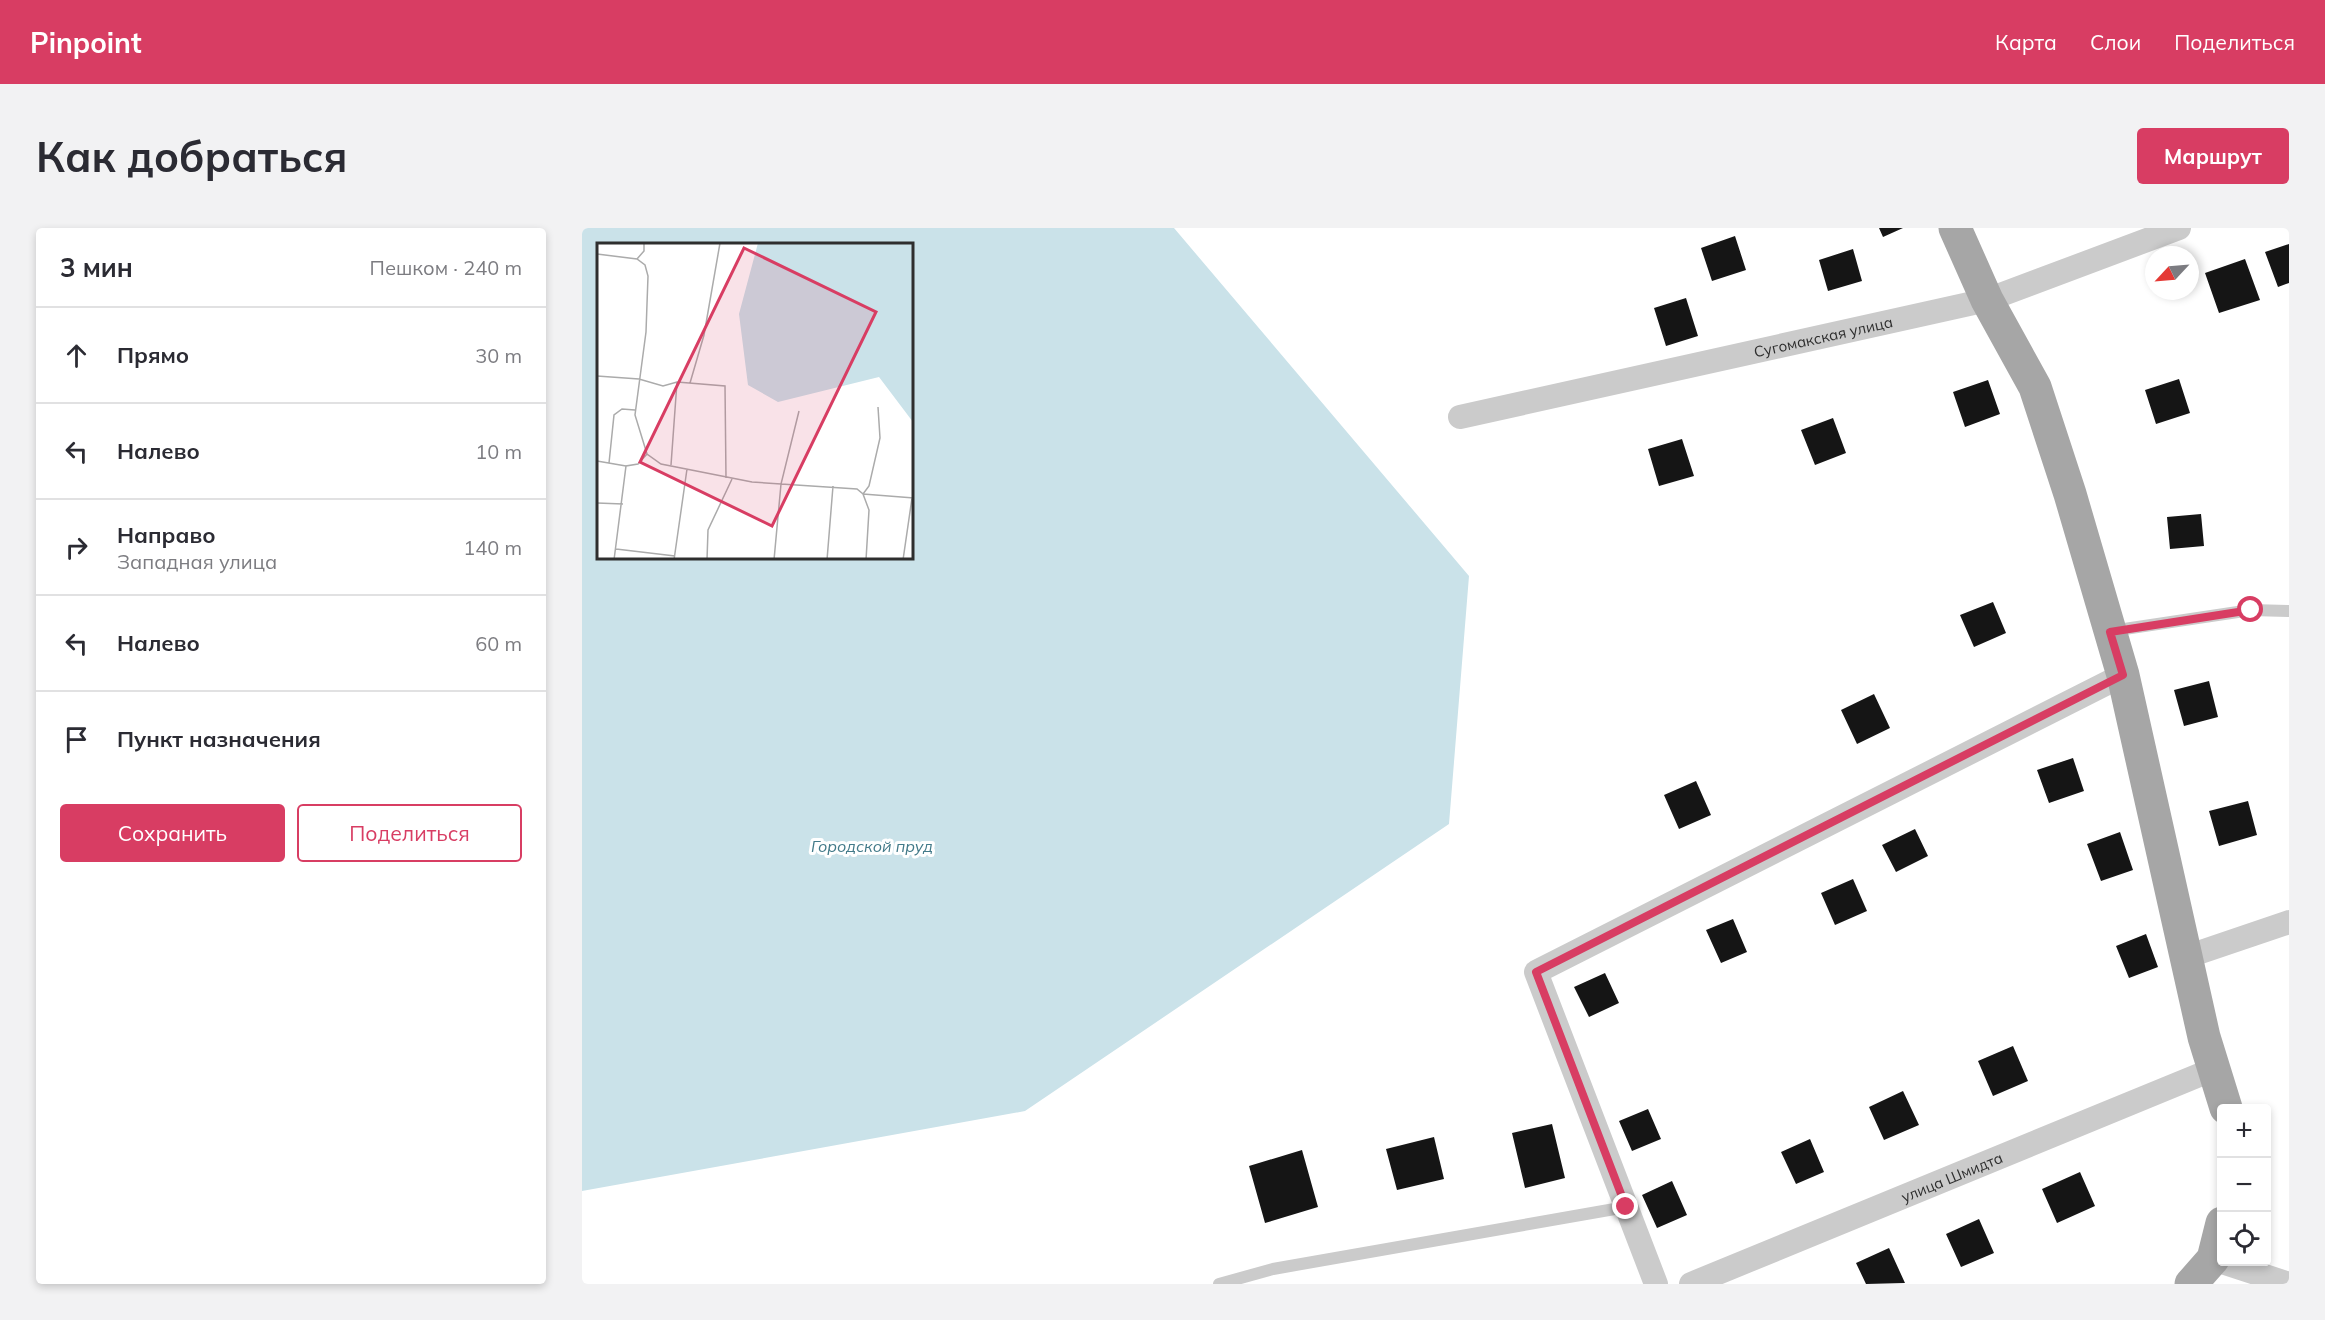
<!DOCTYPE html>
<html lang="ru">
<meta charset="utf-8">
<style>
body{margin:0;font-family:Mulish,sans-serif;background:#f2f2f3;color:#2b2b33}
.controls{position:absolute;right:18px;bottom:18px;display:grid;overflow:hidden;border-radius:6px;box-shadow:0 3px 9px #0003}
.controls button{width:54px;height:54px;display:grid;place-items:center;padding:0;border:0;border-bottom:2px solid #e1e1e2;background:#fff;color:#2b2b33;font:30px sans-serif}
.compass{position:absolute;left:1563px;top:18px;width:54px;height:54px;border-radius:50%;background:#fff;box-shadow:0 3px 9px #0003;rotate:244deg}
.stop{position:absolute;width:18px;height:18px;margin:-14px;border:4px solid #d83d63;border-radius:50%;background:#fff}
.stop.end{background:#d83d63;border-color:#fff;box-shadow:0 2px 6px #0008}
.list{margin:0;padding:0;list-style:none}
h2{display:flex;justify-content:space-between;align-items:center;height:78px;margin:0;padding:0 24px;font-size:26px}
h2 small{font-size:20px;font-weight:400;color:#7c7c81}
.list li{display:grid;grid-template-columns:39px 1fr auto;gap:18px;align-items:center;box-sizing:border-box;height:96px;padding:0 24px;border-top:2px solid #e1e1e2}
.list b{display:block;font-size:22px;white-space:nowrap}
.list p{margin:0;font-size:20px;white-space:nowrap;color:#7c7c81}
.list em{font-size:20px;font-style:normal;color:#7c7c81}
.actions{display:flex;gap:12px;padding:18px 24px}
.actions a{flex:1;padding:14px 0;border:2px solid #d83d63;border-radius:6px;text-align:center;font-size:21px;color:#d83d63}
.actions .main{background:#d83d63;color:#fff}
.icon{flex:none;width:33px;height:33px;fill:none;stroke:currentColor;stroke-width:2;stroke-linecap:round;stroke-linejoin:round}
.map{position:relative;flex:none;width:1707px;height:1056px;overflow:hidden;border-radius:6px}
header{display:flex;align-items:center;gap:36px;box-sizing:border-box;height:84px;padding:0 30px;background:#d83d63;color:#fff}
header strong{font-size:28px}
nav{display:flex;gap:33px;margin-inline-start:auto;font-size:21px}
.intro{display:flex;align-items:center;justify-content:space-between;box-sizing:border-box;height:144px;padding:0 36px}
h1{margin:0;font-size:42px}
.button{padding:15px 27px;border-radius:6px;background:#d83d63;color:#fff;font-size:21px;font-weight:700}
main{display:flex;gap:36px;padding:0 36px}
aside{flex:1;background:#fff;border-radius:6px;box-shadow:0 3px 9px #0003}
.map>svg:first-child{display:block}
</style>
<header>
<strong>Pinpoint</strong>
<nav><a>Карта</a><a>Слои</a><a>Поделиться</a></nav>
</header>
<div class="intro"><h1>Как добраться</h1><a class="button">Маршрут</a></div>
<main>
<aside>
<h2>3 мин<small>Пешком · 240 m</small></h2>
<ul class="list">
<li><svg class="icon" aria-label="ahead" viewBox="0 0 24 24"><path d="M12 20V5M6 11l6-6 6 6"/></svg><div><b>Прямо</b></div><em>30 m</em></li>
<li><svg class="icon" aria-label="left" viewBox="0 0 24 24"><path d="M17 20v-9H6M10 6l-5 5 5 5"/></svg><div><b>Налево</b></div><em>10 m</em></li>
<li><svg class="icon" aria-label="right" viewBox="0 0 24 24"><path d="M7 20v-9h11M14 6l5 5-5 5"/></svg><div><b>Направо</b><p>Западная улица</p></div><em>140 m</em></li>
<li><svg class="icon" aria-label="left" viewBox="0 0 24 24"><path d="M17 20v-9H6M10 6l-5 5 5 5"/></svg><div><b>Налево</b></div><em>60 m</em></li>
<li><svg class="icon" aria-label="arrive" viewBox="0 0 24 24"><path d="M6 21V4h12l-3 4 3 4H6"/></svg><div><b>Пункт назначения</b></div></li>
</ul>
<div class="actions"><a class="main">Сохранить</a><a>Поделиться</a></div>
</aside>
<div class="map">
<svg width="1707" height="1056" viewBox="0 0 1707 1056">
<rect width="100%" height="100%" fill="#fff"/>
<!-- water -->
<path fill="#cae2e9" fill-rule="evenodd" d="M 0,0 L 592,0 L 887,348 L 867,596 L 443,883 L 0,963 ZM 16,16 L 330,16 L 330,330 L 16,330 Z"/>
<!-- building -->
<path fill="#151515" d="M 1297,0 L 1321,0 L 1301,9 Z
M 1153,8 L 1164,42 L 1130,53 L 1119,20 Z
M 1707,16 L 1707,55 L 1696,59 L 1683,24 Z
M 1271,21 L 1280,53 L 1246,63 L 1237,32 Z
M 1663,31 L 1678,72 L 1637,85 L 1623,45 Z
M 1104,70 L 1116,108 L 1084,118 L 1072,80 Z
M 1597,151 L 1608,185 L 1574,196 L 1563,162 Z
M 1406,152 L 1418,186 L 1383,199 L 1371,164 Z
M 1251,190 L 1264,225 L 1233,237 L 1219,202 Z
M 1100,211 L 1112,248 L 1077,258 L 1066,221 Z
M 1619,286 L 1622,318 L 1588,321 L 1585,289 Z
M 1411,374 L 1424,405 L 1392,419 L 1378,387 Z
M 1627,453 L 1636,489 L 1602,498 L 1592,462 Z
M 1292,466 L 1308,500 L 1275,516 L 1259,482 Z
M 1491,530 L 1502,563 L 1467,575 L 1455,542 Z
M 1114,553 L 1129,587 L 1097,601 L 1082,567 Z
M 1666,573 L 1675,607 L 1637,618 L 1627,583 Z
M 1333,601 L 1346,628 L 1314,644 L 1300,617 Z
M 1538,604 L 1551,642 L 1519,653 L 1505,616 Z
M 1271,651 L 1285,683 L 1253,697 L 1239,665 Z
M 1151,691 L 1165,724 L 1139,735 L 1124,702 Z
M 1564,706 L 1576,739 L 1547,750 L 1534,718 Z
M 1023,745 L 1037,775 L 1007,789 L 992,759 Z
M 1431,818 L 1446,853 L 1411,868 L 1396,833 Z
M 1321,863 L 1337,897 L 1302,912 L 1287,879 Z
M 1066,881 L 1079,911 L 1050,923 L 1037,893 Z
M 970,896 L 983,950 L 943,960 L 930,905 Z
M 852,909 L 862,951 L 815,962 L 804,921 Z
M 1228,911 L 1242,944 L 1214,956 L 1199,924 Z
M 720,922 L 736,979 L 683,995 L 667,938 Z
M 1498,944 L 1513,978 L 1475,995 L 1460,961 Z
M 1090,953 L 1105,987 L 1075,1000 L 1060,967 Z
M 1397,991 L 1412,1025 L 1379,1039 L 1364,1006 Z
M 1307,1020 L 1323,1055 L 1284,1056 L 1274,1035 Z"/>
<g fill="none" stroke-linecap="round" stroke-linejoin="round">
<!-- service -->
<path stroke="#cbcbcb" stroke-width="12" d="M 1529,403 L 1669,382 L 1707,383
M 637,1056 L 691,1041 L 1044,979"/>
<!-- minor -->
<g stroke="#cbcbcb" stroke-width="24">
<path id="s1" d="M 878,189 L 1405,72 L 1597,0"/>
<path d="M 1604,729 L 1707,694"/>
<path d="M 1631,1031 L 1707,1056"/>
<path d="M 1074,1056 L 954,744 L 1541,447"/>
<path id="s2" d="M 1109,1056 L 1632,841"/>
</g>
<!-- primary -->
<path stroke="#a6a6a6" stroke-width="33" d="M 1373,0 L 1405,72 L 1453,159 L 1488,266 L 1541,447 L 1622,809 L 1644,880
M 1609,1056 L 1631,1031 L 1640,995"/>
</g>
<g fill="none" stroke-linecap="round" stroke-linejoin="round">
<!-- route -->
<path stroke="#d83d63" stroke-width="8" d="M 1044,979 L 954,744 L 1541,447 L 1528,404 L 1669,382"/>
</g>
<g text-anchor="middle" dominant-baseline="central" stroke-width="6" stroke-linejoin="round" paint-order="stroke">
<!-- street labels -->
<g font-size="15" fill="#2e2e2e" stroke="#fff">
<text stroke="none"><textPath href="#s1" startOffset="372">Сугомакская улица</textPath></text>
<text stroke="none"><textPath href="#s2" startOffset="282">улица Шмидта</textPath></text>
</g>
<!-- water labels -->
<g font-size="16" font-style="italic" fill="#427a89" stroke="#fff">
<text x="290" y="618">Городской пруд</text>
</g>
</g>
<!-- overview -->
<g transform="translate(15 15)">
<rect width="316" height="316" fill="#fff"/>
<path d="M 161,0 L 316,0 L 316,179 L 282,134 L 181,159 L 151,142 L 142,71 Z" fill="#cae2e9"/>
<path fill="none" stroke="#ababab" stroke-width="1.5" d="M 0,11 L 40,16 L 48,22 L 51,33 L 49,89 L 38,172 L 50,211 L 64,221 L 155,239 L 260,246 L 266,251 L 272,267 L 269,317M 40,16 L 47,8 L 47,0M 0,133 L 42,136 L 66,143 L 80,139 L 128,143 L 129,235M 93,140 L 107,92 L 123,0M 0,218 L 29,223M 12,220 L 17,172 L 25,166 L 38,167M 74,222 L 80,139M 266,251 L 272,243 L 283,195 L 281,164M 266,251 L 317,255M 0,260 L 26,261M 19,306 L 78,313M 17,317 L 29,223 L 41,221 L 50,211M 77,317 L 90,226M 110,317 L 111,287 L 135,236M 177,317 L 184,241 L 202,168M 230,317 L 236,243M 306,317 L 315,255"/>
<path fill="#d83d63" fill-opacity="0.15" stroke="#d83d63" stroke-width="3" d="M 147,5 L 279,69 L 175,283 L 43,219 Z"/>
<rect width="316" height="316" fill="none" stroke="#2e2e2e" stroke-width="3"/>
</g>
</svg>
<div class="controls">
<button>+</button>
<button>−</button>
<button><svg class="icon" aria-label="locate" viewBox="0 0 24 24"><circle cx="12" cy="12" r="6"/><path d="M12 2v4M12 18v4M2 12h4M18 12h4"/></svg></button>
</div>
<svg class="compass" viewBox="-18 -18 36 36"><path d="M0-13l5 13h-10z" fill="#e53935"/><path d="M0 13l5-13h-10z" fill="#7c7c81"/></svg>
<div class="stop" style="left:1669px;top:382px"></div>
<div class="stop end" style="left:1044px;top:979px"></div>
</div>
</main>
